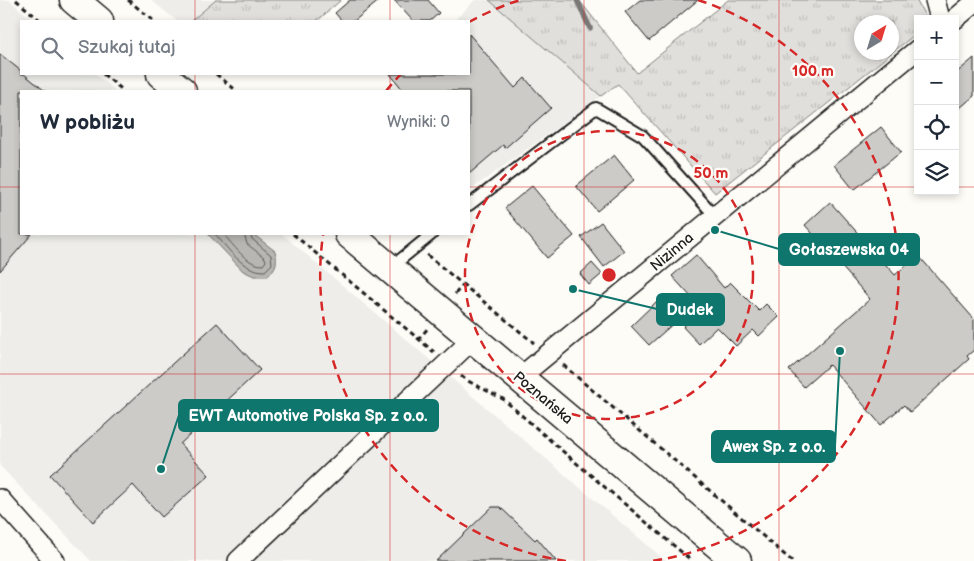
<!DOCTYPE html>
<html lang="pl">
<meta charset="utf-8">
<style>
body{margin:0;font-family:"Balsamiq Sans",sans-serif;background:#f6f6f7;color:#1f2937}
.controls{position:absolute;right:15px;top:15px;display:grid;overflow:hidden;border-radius:0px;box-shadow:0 2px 8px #0003}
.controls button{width:45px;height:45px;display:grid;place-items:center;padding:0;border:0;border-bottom:1px solid #e0e1e3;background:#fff;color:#1f2937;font:25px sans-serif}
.compass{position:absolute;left:854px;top:15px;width:45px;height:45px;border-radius:50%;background:#fff;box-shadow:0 2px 8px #0003;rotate:38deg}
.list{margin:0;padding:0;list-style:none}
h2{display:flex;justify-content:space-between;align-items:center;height:65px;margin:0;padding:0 20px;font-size:21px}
h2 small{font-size:16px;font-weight:400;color:#747a83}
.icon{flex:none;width:28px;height:28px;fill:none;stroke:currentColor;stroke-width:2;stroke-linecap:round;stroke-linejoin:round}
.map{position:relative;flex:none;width:974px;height:561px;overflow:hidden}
.search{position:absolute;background:#fff;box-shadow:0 2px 8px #0003;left:20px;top:20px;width:450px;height:55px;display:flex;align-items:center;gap:12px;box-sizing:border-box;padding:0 18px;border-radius:0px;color:#747a83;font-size:19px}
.panel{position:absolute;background:#fff;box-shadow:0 2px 8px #0003;left:20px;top:90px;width:450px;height:145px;border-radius:0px}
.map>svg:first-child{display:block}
</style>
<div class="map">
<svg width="974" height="561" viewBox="0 0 974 561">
<defs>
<pattern id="grass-tufts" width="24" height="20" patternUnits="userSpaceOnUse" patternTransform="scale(1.25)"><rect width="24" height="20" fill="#e0dfdb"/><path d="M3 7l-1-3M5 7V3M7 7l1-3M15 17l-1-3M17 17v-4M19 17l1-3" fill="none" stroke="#c0bfbb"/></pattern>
</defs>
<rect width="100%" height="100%" fill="#fdfcf7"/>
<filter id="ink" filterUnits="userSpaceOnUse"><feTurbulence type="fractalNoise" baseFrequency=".02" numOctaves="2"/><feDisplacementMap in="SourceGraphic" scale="10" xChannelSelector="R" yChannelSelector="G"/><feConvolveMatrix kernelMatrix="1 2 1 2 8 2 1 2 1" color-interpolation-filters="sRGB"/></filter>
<g filter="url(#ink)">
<!-- built -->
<path fill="#eeede9" d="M 0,0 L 9,0 L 34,21 L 21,21 L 21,74 L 95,74 L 116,91 L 21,91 L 21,234 L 282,234 L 666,561 L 91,561 L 0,466 Z
M 151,0 L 216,0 L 191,21 L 177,21 Z
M 475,0 L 489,0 L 601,96 L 469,191 L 469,91 L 384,91 L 402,74 L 469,74 L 469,21 L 454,21 Z"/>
<!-- grass -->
<path fill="url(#grass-tufts)" stroke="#7e7e7c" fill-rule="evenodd" d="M 216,0 L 341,0 L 317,21 L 191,21 Z
M 489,0 L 579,0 L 637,73 L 728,0 L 916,0 L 927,19 L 918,19 L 918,32 L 715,193 L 618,84 L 601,96 ZM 892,22 L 892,52 L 862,52 L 862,22 Z"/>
<!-- water -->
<path fill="#b7b6b2" stroke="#797876" d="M 208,234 L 253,234 L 275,251 C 278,264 276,267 268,276 L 254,276 L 243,271 Z"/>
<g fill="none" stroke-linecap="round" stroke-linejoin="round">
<!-- shore -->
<path stroke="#5a5a58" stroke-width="1" d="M 215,234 C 229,249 242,271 265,271 L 272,264 L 271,255 L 252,239 L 250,234
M 223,234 C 234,245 246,265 263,265 L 266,261 L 265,258 L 247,244 L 244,234"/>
<!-- stream -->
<path stroke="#797876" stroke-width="5.5" d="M 577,0 L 590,28"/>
</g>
<!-- building -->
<path fill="#cccbc8" stroke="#1c1c1c" d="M 350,0 L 380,0 L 354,21 L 342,21 L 335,13 Z
M 394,0 L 428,0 L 439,13 L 430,21 L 413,21 Z
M 640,0 L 698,0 L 649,41 L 625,12 Z
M 469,34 L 515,88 L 525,78 L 551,108 L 505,148 L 503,145 L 469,174 L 469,91 L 404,91 L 390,74 L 469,74 Z
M 0,54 L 21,71 L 21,74 L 24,74 L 45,91 L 21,91 L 21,234 L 32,234 L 0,271 Z
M 974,58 L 974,96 L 955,112 L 955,74 Z
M 881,127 L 901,152 L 854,190 L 834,165 Z
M 614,155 L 634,180 L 597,211 L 576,186 Z
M 532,186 L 574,236 L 547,258 L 505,208 Z
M 830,202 L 895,275 L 918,255 L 974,319 L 974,350 L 967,356 L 969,359 L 910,412 L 904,405 L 881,425 L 829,365 L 804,387 L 789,370 L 870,299 L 805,225 Z
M 601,222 L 624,251 L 604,267 L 581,237 Z
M 696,255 L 724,288 L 730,282 L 759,311 L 766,304 L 779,317 L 759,336 L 753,330 L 736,346 L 717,327 L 699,344 L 683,327 L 702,309 L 672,276 Z
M 592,263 L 602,274 L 589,285 L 580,274 Z
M 656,302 L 675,322 L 649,345 L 631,326 Z
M 217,323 L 260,370 L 180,444 L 209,475 L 162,517 L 133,485 L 93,522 L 50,475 Z
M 492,507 L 500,507 L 535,540 L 537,538 L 556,561 L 436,561 Z"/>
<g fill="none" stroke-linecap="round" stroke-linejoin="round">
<!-- lane casing -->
<g stroke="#1c1c1c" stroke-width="14">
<path id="lane" d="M 469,205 L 596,108 L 643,136 L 715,216
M 390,268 L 432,234"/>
</g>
<!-- street casing -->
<g stroke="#1c1c1c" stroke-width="22">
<path id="street" d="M 935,0 L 940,19
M 955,19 L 974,3
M 519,378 L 918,49
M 0,499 L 55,561
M 238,561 L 473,339"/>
</g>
<!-- primary casing -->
<g stroke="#1c1c1c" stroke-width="31">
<path id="primary" d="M 74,0 L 99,21
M 161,74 L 182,91
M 349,234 L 737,561"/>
</g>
<!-- path -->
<path stroke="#1c1c1c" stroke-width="3" stroke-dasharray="5 4" stroke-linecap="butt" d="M 16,0 L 41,21
M 128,0 L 154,21
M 103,74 L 124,91
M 216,74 L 237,91
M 293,234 L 434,352
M 427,255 L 534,343
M 455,294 L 463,285
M 418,340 L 428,328
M 563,365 L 792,561
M 461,376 L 466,380 L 503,399 L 574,461 L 692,561"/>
<!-- lane -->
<use href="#lane" stroke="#fdfcf7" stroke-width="10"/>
<!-- street -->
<use href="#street" stroke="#fdfcf7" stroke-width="19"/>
<!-- primary -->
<use href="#primary" stroke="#fdfcf7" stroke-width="28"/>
</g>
</g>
<!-- grid -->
<path fill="none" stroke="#d62828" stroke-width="1" stroke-opacity="0.55" d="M 195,0 L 195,21M 390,0 L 390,21M 584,0 L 584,561M 779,0 L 779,561M 195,74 L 195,91M 390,74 L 390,91M 0,187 L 21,187M 469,187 L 918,187M 955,187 L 974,187M 195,234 L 195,561M 390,234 L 390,561M 0,374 L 974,374"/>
<!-- distance rings -->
<g fill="none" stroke="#d62828" stroke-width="2.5" stroke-dasharray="9 6">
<circle cx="609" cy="275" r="144"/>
<path d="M566 561A289 289 0 0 1 323 235M386 91A289 289 0 0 1 401 74M469 22A289 289 0 0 1 520 0M698 0A289 289 0 0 1 652 561"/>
</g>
<g text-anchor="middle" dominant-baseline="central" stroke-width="4.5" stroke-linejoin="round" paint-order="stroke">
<!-- street labels -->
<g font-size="15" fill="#1c1c1c" stroke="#fdfcf7">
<text transform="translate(672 252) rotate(-40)">Nizinna</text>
<text transform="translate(543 398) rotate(40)">Poznańska</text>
</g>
</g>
<circle cx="609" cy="275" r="8" fill="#d62828" stroke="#fdfcf7" stroke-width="2.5"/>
<g font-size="15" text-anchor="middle" font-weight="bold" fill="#d62828" stroke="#fdfcf7" stroke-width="4.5" stroke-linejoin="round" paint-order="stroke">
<text x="813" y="76">100 m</text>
<text x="711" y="178">50 m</text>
</g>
<!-- callouts -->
<path fill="none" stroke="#0f766e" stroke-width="2" d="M715 230L779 249M573 289L657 309M161 469L179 415M840 351L835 446"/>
<g fill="#0f766e" stroke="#fdfcf7" stroke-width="2">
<circle cx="715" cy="230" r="5"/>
<circle cx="573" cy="289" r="5"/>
<circle cx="161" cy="469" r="5"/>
<circle cx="840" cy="351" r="5"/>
</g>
<g fill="#0f766e" stroke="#0f766e" stroke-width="2">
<rect x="779" y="234" width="140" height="31" rx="5"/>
<rect x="657" y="294" width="67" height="31" rx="5"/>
<rect x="179" y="400" width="259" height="31" rx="5"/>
<rect x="712" y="431" width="123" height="31" rx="5"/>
</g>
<g font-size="16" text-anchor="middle" font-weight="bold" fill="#fff">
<text x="849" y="255">Gołaszewska 04</text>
<text x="690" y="315">Dudek</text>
<text x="308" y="421">EWT Automotive Polska Sp. z o.o.</text>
<text x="774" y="452">Awex Sp. z o.o.</text>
</g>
</svg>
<div class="controls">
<button>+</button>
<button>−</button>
<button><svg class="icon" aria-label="locate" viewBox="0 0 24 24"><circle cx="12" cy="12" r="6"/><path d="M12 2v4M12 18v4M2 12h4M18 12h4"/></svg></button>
<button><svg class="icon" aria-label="layers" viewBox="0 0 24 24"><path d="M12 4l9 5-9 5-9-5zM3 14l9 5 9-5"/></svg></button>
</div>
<svg class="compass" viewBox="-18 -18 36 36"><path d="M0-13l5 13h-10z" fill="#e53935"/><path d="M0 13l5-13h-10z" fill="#747a83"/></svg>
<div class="search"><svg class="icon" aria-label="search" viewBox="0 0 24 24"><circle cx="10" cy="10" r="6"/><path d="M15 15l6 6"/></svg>Szukaj tutaj</div>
<section class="panel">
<h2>W pobliżu<small>Wyniki: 0</small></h2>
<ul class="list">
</ul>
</section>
</div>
